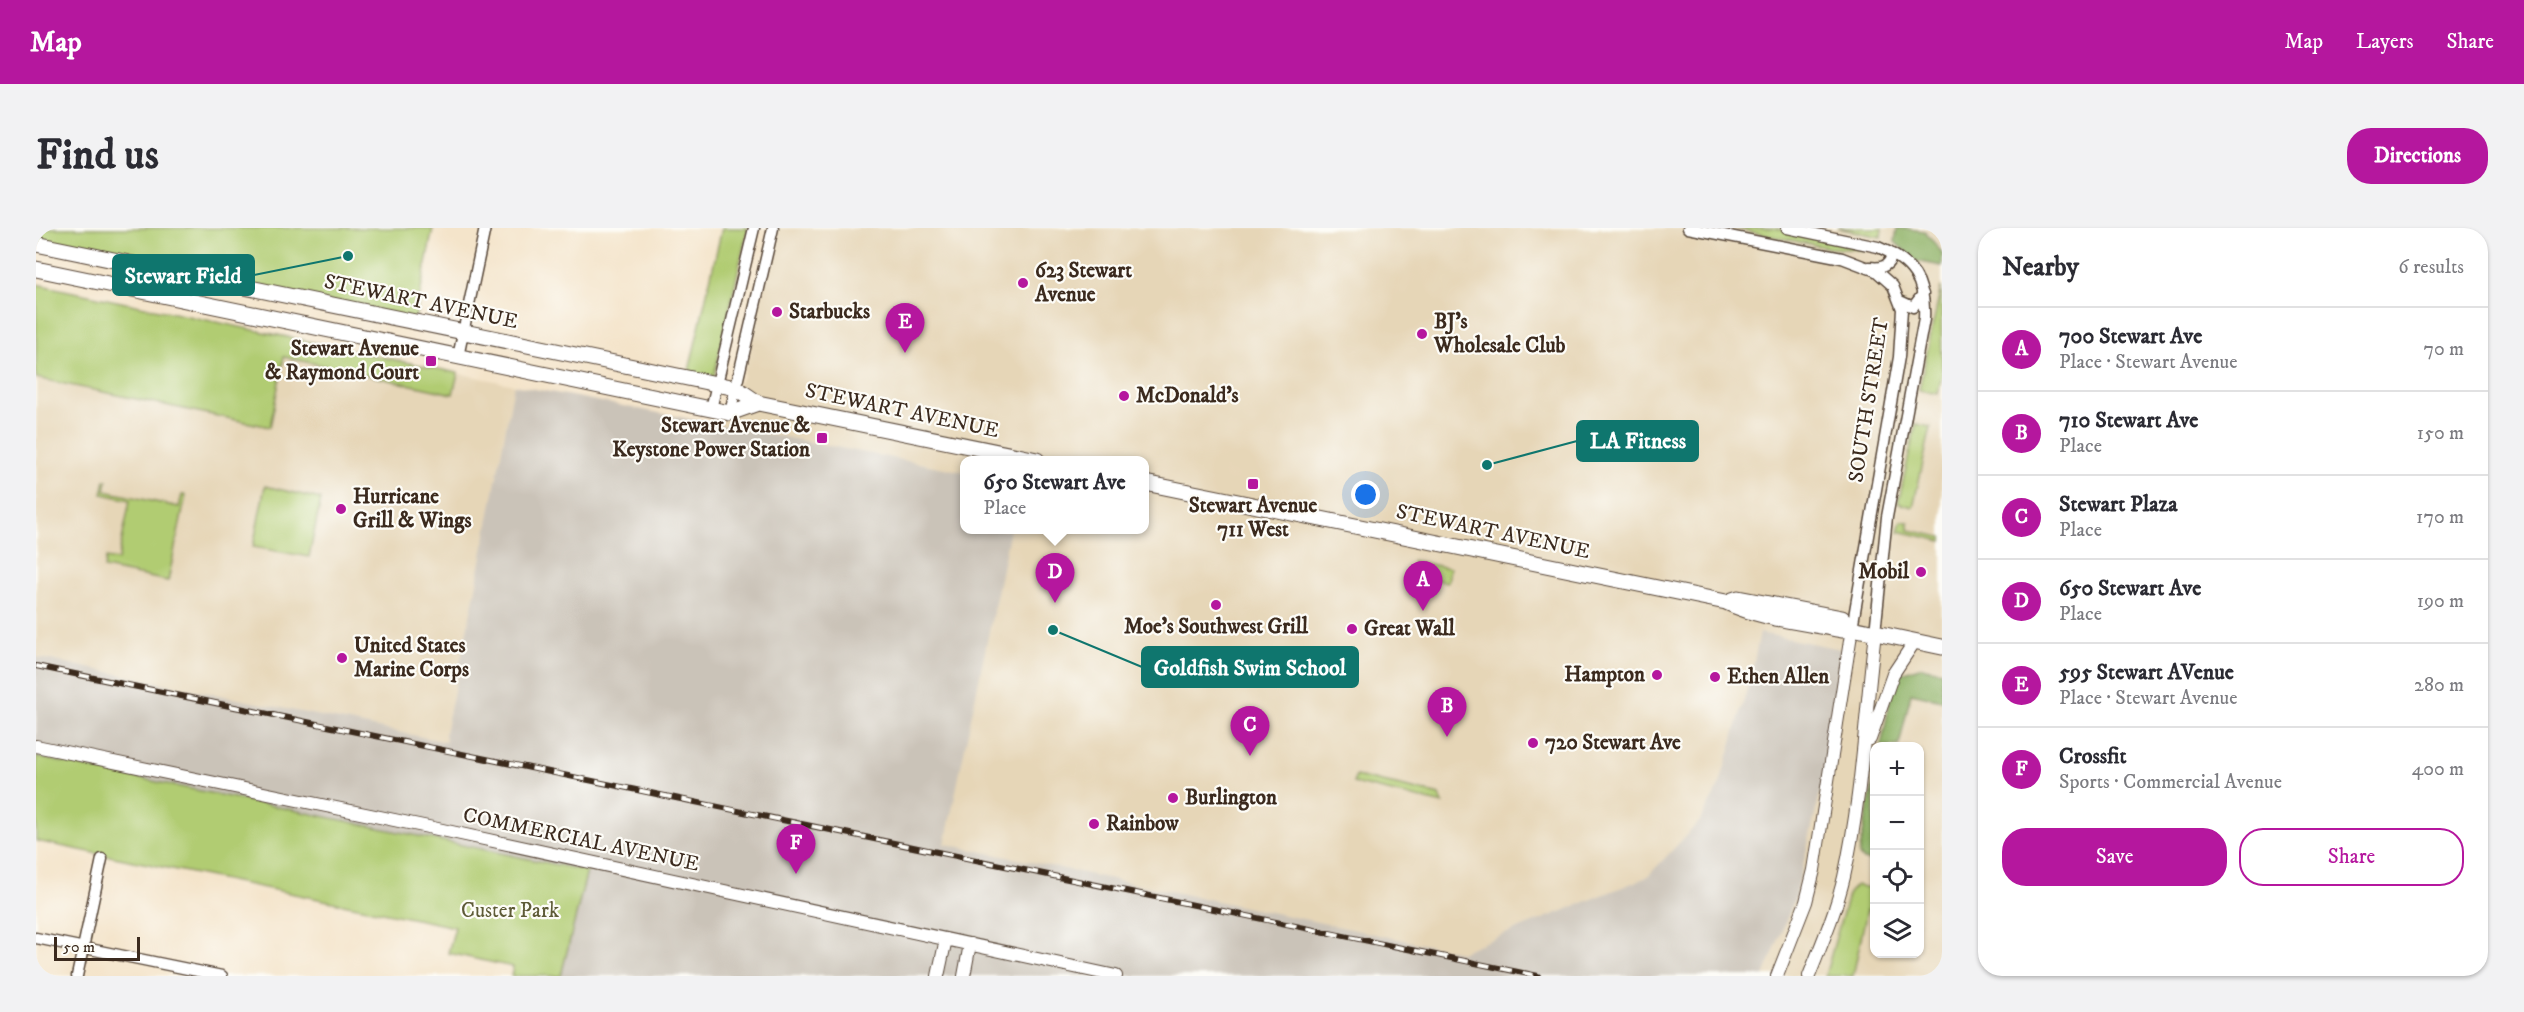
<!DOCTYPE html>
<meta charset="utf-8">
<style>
body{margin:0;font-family:"IM FELL DW Pica",serif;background:#f2f2f3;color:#2b2b33}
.controls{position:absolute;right:18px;bottom:18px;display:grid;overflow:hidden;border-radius:12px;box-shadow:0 2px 4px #0004}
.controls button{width:54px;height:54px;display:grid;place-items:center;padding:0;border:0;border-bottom:2px solid #e1e1e2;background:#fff;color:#2b2b33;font:30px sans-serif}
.scale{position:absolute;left:18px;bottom:15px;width:86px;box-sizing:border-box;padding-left:6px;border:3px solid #3b2a1e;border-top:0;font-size:16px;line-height:21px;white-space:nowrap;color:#3b2a1e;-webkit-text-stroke:4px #fdfcf7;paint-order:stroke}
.you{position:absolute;left:1330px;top:267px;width:21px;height:21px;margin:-15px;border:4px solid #fff;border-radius:50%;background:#1a73e8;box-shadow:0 0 0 9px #1a73e833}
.badge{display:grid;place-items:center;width:39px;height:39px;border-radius:50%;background:#b5179e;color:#fff;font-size:20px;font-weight:700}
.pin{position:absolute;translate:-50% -50px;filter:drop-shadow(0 2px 3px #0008)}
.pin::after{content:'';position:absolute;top:32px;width:21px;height:18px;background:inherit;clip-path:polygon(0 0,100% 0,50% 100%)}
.popup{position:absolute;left:924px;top:228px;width:189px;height:78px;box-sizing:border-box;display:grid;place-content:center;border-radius:12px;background:#fff;filter:drop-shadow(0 2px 4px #0005);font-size:20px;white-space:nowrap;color:#7c7c81}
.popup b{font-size:22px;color:#2b2b33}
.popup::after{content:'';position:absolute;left:50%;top:100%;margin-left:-12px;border:12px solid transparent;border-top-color:#fff}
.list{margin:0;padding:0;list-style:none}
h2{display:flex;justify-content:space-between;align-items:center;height:78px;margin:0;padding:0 24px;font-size:26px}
h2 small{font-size:20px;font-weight:400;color:#7c7c81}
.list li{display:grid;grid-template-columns:39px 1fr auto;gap:18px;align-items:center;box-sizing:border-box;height:84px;padding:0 24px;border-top:2px solid #e1e1e2}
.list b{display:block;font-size:22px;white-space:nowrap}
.list p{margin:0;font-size:20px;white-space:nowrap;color:#7c7c81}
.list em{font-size:20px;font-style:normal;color:#7c7c81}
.actions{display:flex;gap:12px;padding:18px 24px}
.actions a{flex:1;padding:14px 0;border:2px solid #b5179e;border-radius:24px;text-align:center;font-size:21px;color:#b5179e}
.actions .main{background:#b5179e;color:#fff}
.icon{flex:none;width:33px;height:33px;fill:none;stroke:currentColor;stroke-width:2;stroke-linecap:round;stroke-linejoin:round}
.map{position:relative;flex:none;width:1906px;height:748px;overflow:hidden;border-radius:24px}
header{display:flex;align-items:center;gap:36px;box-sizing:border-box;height:84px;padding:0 30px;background:#b5179e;color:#fff}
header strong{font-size:28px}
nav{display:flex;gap:33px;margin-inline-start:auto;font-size:21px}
.intro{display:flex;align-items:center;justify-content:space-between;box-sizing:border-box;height:144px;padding:0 36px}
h1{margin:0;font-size:42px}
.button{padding:15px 27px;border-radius:24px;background:#b5179e;color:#fff;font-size:21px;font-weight:700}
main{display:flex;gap:36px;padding:0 36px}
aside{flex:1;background:#fff;border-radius:24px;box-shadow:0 2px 4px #0004}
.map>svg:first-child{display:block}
</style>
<header>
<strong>Map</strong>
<nav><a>Map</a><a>Layers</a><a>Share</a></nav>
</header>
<div class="intro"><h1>Find us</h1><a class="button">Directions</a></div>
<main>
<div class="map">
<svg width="1906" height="748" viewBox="0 0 1906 748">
<rect width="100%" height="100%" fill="#fdfcf7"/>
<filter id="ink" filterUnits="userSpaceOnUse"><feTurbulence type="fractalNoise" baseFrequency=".0167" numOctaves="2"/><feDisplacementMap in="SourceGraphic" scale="12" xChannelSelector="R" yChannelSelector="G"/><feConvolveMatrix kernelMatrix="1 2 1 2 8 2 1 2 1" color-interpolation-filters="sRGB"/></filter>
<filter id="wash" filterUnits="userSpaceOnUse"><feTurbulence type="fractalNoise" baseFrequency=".008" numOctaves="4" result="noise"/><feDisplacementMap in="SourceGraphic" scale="24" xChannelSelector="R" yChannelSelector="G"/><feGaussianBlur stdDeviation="1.35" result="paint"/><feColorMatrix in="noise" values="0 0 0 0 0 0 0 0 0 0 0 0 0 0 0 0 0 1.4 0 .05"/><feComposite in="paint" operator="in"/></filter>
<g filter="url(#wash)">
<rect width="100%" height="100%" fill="#f4e4ca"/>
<!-- built -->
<path fill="#e6d6b7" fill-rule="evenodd" d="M 738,0 L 1906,0 L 1906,748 L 1728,748 L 1759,670 L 1805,422 L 1724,405 L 1715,447 L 1684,556 L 1664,593 L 1640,624 L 1611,649 L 1424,724 L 908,616 L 974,302 L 1109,302 L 1109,232 L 929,232 L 929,244 L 675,195 L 707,148 ZM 1838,518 L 1884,518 L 1884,726 L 1838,726 Z
M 0,56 L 478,157 L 439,365 L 409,505 L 410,514 L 0,429 Z"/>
<!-- industrial -->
<path fill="#cac3b8" d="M 478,157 L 929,244 L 929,302 L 974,302 L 909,616 L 1424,724 L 1611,649 L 1664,593 L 1684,556 L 1715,447 L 1724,405 L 1805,421 L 1787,553 L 1759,670 L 1728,748 L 525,748 L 550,642 L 0,529 L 0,429 L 410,514 L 409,505 L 439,365 Z"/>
<!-- green -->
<path fill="#b1cc72" stroke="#767b48" stroke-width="1.5" d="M 0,0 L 397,0 L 379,92 L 0,13 Z
M 686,0 L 712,0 L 677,153 L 652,147 Z
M 1696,0 L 1739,0 L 1828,20 L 1828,22 L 1793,20 Z
M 1802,0 L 1846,0 L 1845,9 Z
M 0,56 L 422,145 L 417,166 L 248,129 L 234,199 L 0,150 Z
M 1905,59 L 1906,147 L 1902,166 L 1883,162 Z
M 1880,196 L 1895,199 L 1877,279 L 1862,275 Z
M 69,252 L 71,252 L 69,263 L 143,279 L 146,267 L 150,267 L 132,353 L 68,340 L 70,330 L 82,332 L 94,272 L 66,266 Z
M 229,258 L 285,271 L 273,329 L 217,319 Z
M 1865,293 L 1873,294 L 1873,302 L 1906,309 L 1906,313 L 1862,303 Z
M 1377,333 L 1414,340 L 1412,354 L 1374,347 Z
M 0,529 L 551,643 L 525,748 L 475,748 L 477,739 L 412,725 L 419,699 L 0,613 Z
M 1320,548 L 1404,567 L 1407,576 L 1317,555 Z
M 1820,657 L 1838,661 L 1838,683 L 1831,682 L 1817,748 L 1789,748 L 1813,664 Z"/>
<!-- forest -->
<path fill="#8cb064" stroke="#646d41" stroke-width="1.5" d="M 1861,0 L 1889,3 L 1906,25 L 1906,38 L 1880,33 L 1859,14 Z
M 1883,439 L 1906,443 L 1906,472 L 1875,465 L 1863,518 L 1845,518 L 1858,453 L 1866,445 Z
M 1838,550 L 1838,634 L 1827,632 L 1823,627 Z"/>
</g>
<g filter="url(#ink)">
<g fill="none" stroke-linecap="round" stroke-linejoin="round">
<!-- minor casing -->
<g stroke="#574638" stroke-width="13">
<path id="minor" d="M 1652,0 L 1806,30 L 1840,43 L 1857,58 L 1866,81 L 1863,129 L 1816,400
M 1751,0 L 1842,19 C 1877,34 1890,53 1888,91 L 1851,289 L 1839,405
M 1833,39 C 1843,40 1851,40 1855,30 L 1853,24
M 1864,73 L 1877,79 L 1887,66
M 422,129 L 449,0
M 675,181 L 718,0
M 694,185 L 737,0
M 0,710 L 186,748
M 41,748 L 66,631"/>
</g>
<!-- tertiary casing -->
<g stroke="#574638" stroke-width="14">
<path id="tertiary" d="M 1834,511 L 1857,446 L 1879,413
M 0,518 L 397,600 L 1080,748
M 902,748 L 910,711
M 928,748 L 934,716
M 1741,748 L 1770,674 L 1778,642 L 1816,400
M 1773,748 C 1786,715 1800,683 1808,649 C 1826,569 1829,487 1839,405"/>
</g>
<!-- secondary casing -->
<g stroke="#574638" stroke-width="17">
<path id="secondary" d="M 0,16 L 700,160 L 722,175 L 1001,232
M 0,41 L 694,185 L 722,175
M 1109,255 L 1690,374 C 1725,391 1768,394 1806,402 L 1816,400 L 1906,419
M 1696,372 L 1702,370 L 1806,390 L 1816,400"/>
</g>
<!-- minor -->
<use href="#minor" stroke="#fff" stroke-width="10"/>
<!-- tertiary -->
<use href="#tertiary" stroke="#fff" stroke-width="12"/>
<!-- secondary -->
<use href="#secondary" stroke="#fff" stroke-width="15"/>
<!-- rail casing -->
<g stroke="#3b2a1e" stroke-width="6">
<path id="rail" d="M 0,438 L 1502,748"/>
</g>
<!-- rail -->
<use href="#rail" stroke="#fdfcf7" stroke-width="4" stroke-dasharray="11" stroke-linecap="butt"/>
</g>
</g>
<!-- markers -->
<g fill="#b5179e" stroke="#fdfcf7" stroke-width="2">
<circle cx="987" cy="55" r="6"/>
<circle cx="741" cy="84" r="6"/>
<circle cx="1386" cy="106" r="6"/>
<rect x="389" y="127" width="12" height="12" rx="3"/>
<circle cx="1088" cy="168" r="6"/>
<rect x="780" y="204" width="12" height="12" rx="3"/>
<rect x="1211" y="250" width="12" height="12" rx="3"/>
<circle cx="305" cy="281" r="6"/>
<circle cx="1885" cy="344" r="6"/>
<circle cx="1180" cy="377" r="6"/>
<circle cx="1316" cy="401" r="6"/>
<circle cx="306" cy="430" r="6"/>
<circle cx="1621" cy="447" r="6"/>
<circle cx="1679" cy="449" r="6"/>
<circle cx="1497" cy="515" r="6"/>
<circle cx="1137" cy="570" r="6"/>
<circle cx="1058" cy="596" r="6"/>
</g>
<g text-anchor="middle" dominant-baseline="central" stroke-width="4.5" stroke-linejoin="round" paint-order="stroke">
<!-- poi labels -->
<g font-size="21" font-weight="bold" fill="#3b2a1e" stroke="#fdfcf7" text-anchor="start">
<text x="999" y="43">623 Stewart<tspan x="999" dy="24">Avenue</tspan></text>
<text x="753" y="84">Starbucks</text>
<text x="1398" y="94">BJ's<tspan x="1398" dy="24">Wholesale Club</tspan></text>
<text x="383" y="121" text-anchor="end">Stewart Avenue<tspan x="383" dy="24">&amp; Raymond Court</tspan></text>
<text x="1100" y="168">McDonald's</text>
<text x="774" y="198" text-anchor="end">Stewart Avenue &amp;<tspan x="774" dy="24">Keystone Power Station</tspan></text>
<text x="317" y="269">Hurricane<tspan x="317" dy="24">Grill &amp; Wings</tspan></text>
<text x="1217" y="278" text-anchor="middle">Stewart Avenue<tspan x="1217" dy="24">711 West</tspan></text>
<text x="1873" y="344" text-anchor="end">Mobil</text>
<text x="1180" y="399" text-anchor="middle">Moe's Southwest Grill</text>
<text x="1328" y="401">Great Wall</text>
<text x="318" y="418">United States<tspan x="318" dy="24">Marine Corps</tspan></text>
<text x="1609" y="447" text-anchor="end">Hampton</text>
<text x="1691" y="449">Ethen Allen</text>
<text x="1509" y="515">720 Stewart Ave</text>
<text x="1149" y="570">Burlington</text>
<text x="1070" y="596">Rainbow</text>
</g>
<!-- street labels -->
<g font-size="21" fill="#3b2a1e" stroke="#fdfcf7">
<text transform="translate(385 74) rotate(12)">STEWART AVENUE</text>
<text transform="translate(1833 172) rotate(-81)">SOUTH STREET</text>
<text transform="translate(866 183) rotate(12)">STEWART AVENUE</text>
<text transform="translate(1457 304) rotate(12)">STEWART AVENUE</text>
<text transform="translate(545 612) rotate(12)">COMMERCIAL AVENUE</text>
</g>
<!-- park labels -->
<g font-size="21" fill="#5e5b37" stroke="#fdfcf7">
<text x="474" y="683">Custer Park</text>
</g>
</g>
<!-- callouts -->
<path fill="none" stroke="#0f766e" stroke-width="2" d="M312 28L218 47M1451 237L1541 213M1017 402L1106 439"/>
<g fill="#0f766e" stroke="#fdfcf7" stroke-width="2">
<circle cx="312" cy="28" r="6"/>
<circle cx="1451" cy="237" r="6"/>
<circle cx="1017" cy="402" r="6"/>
</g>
<g fill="#0f766e" stroke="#0f766e" stroke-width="2">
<rect x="77" y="27" width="141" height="40" rx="6"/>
<rect x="1541" y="193" width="121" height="40" rx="6"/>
<rect x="1106" y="419" width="216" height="40" rx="6"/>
</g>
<g font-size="22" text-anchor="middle" font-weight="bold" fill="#fff">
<text x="147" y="55">Stewart Field</text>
<text x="1602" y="220">LA Fitness</text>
<text x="1214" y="447">Goldfish Swim School</text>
</g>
</svg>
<div class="controls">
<button>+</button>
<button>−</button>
<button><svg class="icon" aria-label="locate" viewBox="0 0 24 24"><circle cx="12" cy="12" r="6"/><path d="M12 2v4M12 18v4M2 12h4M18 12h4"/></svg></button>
<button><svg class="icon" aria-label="layers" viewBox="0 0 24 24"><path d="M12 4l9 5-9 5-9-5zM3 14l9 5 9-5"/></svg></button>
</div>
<div class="scale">50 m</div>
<div class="you"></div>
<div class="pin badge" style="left:1387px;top:383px">A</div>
<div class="pin badge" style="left:1411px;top:509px">B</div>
<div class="pin badge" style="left:1214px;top:528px">C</div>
<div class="pin badge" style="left:1019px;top:375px">D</div>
<div class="popup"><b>650 Stewart Ave</b>Place</div>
<div class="pin badge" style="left:869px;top:125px">E</div>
<div class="pin badge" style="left:760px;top:646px">F</div>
</div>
<aside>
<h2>Nearby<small>6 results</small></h2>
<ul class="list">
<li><span class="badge">A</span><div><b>700 Stewart Ave</b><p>Place · Stewart Avenue</p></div><em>70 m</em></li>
<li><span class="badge">B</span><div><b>710 Stewart Ave</b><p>Place</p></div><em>150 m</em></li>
<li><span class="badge">C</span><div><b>Stewart Plaza</b><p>Place</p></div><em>170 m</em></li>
<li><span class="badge">D</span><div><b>650 Stewart Ave</b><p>Place</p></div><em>190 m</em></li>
<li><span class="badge">E</span><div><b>595 Stewart AVenue</b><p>Place · Stewart Avenue</p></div><em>280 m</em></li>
<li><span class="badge">F</span><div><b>Crossfit</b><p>Sports · Commercial Avenue</p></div><em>400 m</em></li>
</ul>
<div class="actions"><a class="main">Save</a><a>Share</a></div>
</aside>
</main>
